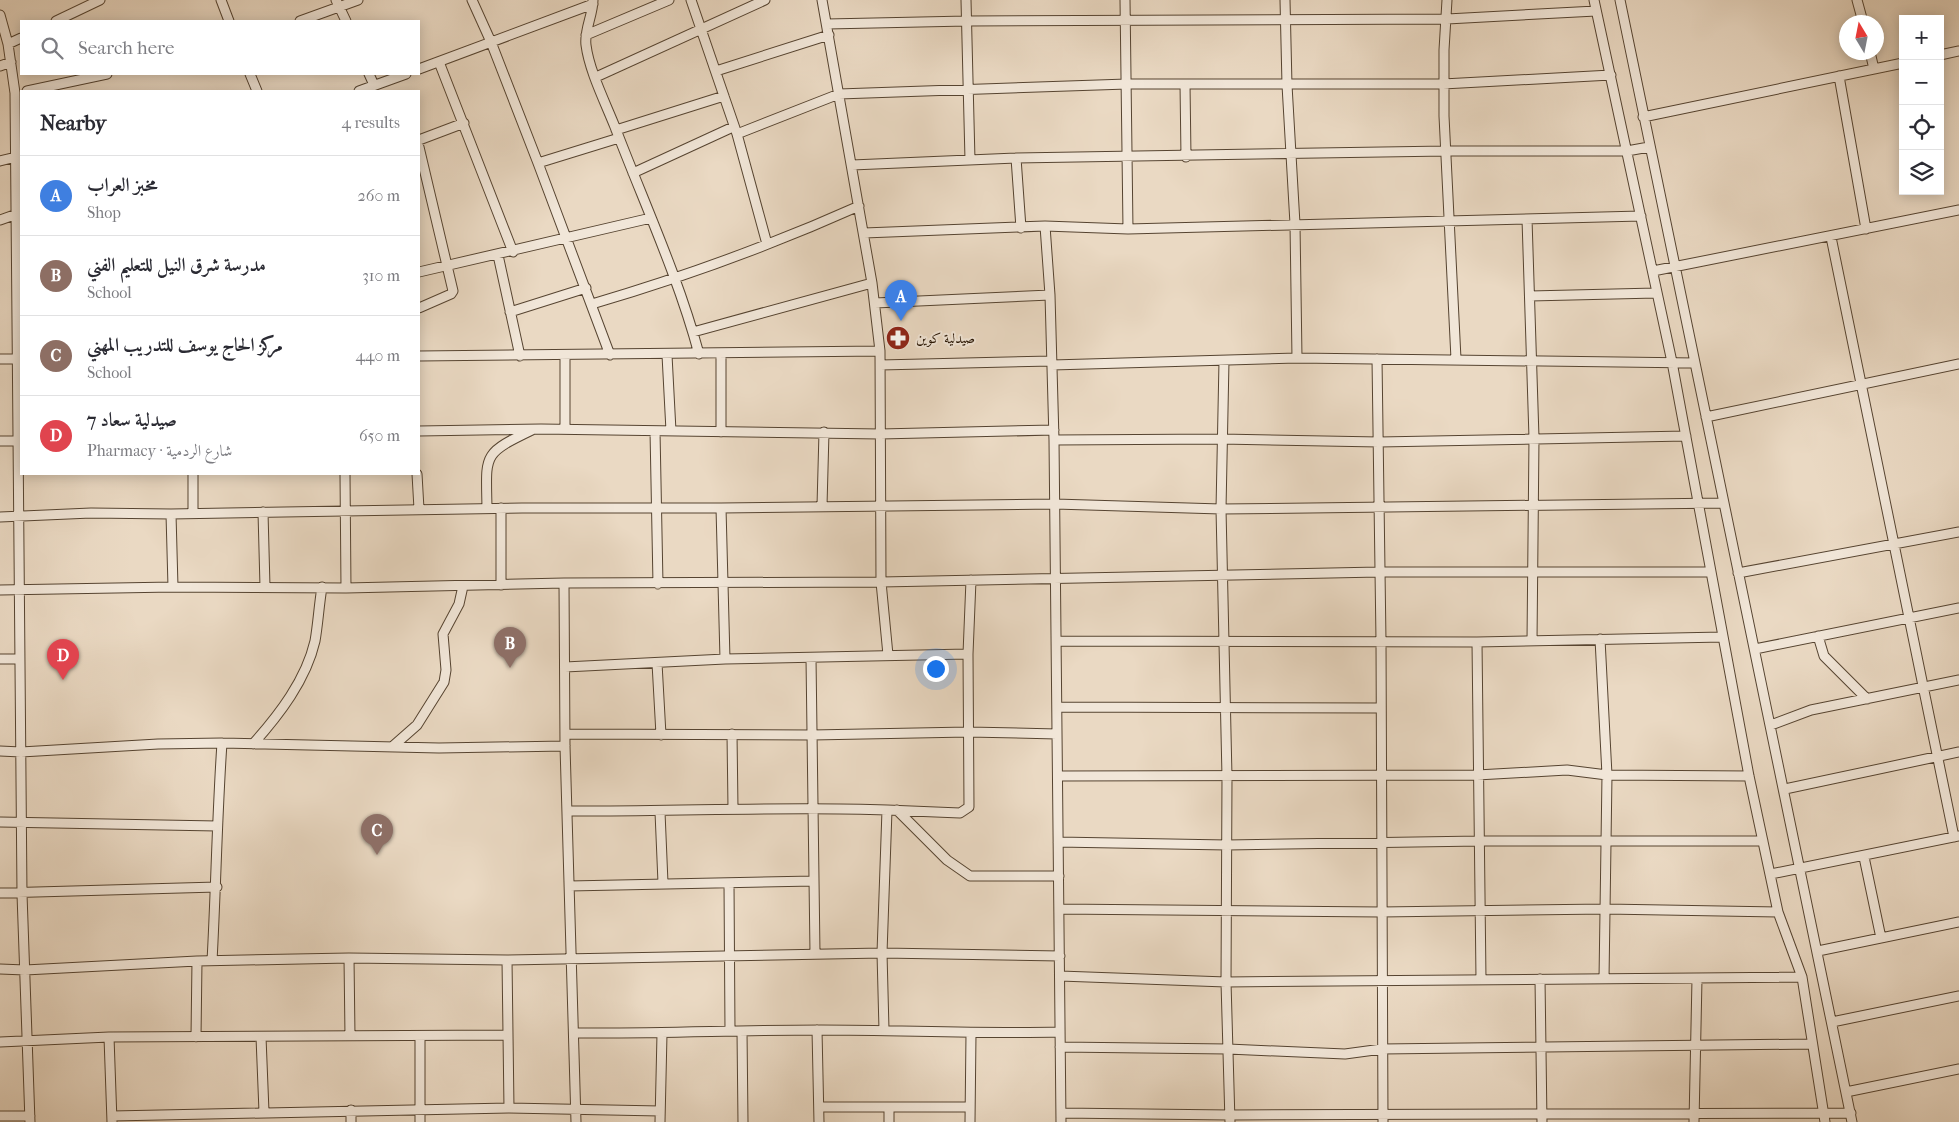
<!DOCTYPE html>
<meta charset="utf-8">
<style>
body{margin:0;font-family:"IM FELL French Canon",Amiri,serif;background:#f7f7f7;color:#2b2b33}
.controls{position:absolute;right:15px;top:15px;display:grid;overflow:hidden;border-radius:0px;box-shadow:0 2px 12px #0003}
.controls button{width:45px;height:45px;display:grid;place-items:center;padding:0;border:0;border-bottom:1px solid #e1e1e2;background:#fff;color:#2b2b33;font:25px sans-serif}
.compass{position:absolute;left:1839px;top:15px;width:45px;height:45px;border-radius:50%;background:#fff;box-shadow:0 2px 12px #0003;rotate:350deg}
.you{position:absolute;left:935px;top:668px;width:18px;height:18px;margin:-12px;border:4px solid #fff;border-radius:50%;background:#1a73e8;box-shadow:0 0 0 8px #1a73e833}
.badge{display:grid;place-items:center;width:32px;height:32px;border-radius:50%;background:#db2777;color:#fff;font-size:16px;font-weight:700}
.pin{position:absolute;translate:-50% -41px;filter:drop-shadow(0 1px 2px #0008)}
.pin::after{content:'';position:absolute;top:26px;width:18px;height:15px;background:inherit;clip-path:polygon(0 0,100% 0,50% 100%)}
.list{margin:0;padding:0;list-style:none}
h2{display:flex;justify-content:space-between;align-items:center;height:65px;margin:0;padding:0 20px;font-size:21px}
h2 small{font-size:16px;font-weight:400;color:#7c7c81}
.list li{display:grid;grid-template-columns:32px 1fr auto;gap:15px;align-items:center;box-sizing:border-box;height:80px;padding:0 20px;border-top:1px solid #e1e1e2}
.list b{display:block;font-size:19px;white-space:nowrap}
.list p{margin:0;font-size:16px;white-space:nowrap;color:#7c7c81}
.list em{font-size:16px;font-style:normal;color:#7c7c81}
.icon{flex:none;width:28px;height:28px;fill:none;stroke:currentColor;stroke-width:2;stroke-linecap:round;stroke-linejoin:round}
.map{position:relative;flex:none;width:1959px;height:1122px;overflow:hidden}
.search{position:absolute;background:#fff;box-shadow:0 2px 12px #0003;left:20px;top:20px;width:400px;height:55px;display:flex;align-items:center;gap:12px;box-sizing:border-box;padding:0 18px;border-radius:0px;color:#7c7c81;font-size:19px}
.panel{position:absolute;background:#fff;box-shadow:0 2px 12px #0003;left:20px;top:90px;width:400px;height:385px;border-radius:0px}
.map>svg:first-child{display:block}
</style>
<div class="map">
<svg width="1959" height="1122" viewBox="0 0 1959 1122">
<rect width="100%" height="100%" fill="#ead9c3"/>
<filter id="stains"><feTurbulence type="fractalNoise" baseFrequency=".004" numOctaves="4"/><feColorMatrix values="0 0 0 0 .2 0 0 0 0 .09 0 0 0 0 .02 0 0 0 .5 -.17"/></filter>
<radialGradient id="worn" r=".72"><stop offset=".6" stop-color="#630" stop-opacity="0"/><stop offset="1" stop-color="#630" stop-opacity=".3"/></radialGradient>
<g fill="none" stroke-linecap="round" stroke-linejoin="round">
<!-- minor casing -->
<g stroke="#564431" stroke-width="11">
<path id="minor" d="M 221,0 L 229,21
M 336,0 L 346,21
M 472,0 L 491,42 L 538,163 L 610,355
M 593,0 C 593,15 584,30 586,45 C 589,70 605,102 615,127 C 644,203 678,276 699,354
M 691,0 L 737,134 L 767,244
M 966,0 L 970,160
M 1125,0 L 1128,229
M 1285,0 L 1287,85 L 1295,224 L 1297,358
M 1447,0 L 1444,50 L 1444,116 L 1456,359
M 1594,0 L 1672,362 L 1749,776 L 1778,912 L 1802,977 L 1825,1122
M 1620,0 L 1852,1122
M 1857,0 L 1863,22
M 0,15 L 8,44 L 15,93 L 22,894 L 30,1122
M 56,21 L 100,0
M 300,21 L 358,0
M 827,24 L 967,21 L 1447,19 L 1596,11
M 586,35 L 669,0
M 8,44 L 21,38
M 1870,52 L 1874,69
M 1940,55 L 1959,51
M 439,62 L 513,252
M 0,66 L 11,62
M 419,69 L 593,4
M 716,71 L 829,35
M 250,74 L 257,91
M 369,74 L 374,85
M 1839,76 L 1866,229
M 596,77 L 765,0
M 1185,84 L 1186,157
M 27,91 L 107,74
M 359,91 L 406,74
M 1643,117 L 1903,63
M 616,130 L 724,96
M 737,134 L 839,94 L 1127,84 L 1443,84 L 1611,75
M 419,140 L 464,123
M 419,147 L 453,291 L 451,294 L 419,308
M 1016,158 L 1021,228
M 0,161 L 16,157
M 538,163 L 619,138
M 852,165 L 1016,158 L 1446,151 L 1627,151 L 1649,147
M 633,173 L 733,127
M 1527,219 L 1534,438 L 1532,641
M 0,220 L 17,214
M 1045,226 L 1128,229 L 1641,216
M 864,233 L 1045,226 L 1050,295 L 1054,440 L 1061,1122
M 1831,237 L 1954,837
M 498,255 L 520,356
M 1653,271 L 1959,210
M 419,272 L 651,218
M 1530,296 L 1656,293
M 875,303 L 1050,295
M 592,304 C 684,277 772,245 859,206
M 510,312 L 586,288
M 693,332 L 872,283
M 880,351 L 881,582 L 888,655
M 721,354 L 721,432
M 667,355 L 671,431
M 419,356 L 880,351 L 872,283 L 822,0
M 0,359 L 21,359
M 1377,359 L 1381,641 L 1383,1122
M 1224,361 L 1221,509 L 1227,777 L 1226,982 L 1230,1122
M 880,365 L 1052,361
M 1052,365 L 1297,358 L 1695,363
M 1706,417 L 1959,364
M 565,429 L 565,355
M 419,431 L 541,429 L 880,434 L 1054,430
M 655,431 L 658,584
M 1054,440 L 1221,439 L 1379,442 L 1686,436
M 0,441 L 21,441
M 345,474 L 346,588
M 417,474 L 419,509
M 822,506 L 824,432
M 487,508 C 486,454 482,454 532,430
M 721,508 L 725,659
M 263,512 L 265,587
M 193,513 L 193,474
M 171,514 L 173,587
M 0,517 L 91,513 L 171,514 L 522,508 L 721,508 L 1055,504 L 1221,509 L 1724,503
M 1738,573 L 1959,532
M 564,583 L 565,746 L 576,1122
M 501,585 L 501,508
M 0,590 L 173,587 L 346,588 L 564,583 L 881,582 L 1379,572 L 1710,572
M 1818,636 L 1824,656 L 1867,699
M 1600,639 L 1607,775 L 1604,979
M 1056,641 L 1477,642 L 1723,637
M 1477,642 L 1481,979
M 1755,649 L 1959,608
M 811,658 L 815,953
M 0,659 L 19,659
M 657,663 L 661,735
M 565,667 L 725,659 L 968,654
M 1057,707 L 1381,708
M 1771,725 L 1811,710 L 1959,680
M 565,734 L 812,735 L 968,732 L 1057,734
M 732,734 L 733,808
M 253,744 C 279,715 306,680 315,641 C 318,624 319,605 322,587
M 392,747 L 417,725 L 444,682 L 446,670 L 443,634 L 459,604 L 463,586
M 0,751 L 21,752 L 158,744 L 222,743 L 439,748 L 565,746
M 1058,776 L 1477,775 L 1567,770 L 1607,775 L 1749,776
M 1785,789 L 1959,752
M 897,810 L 947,860 L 970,876 L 1059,876
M 567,811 C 674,812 780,806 887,810
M 660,812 L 663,883
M 0,822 L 217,826
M 1058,842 L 1227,845 L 1480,841 L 1763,841
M 1864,857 L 1881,938
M 1771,874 L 1959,836
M 729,883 L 730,1031
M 569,886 L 814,881
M 0,893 L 217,887
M 1059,909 L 1381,912 L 1606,909 L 1778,912
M 1818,951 L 1959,922
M 349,958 L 350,1036
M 507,960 L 509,1108
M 212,961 C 216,888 217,815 222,743
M 0,969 L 25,970 L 197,961 L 349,958 L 507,960 L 882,953 L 1060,956
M 1060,976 L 1226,982 L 1802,977
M 1540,979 L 1542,1122
M 1832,1022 L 1959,996
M 817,1030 L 819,1122
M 884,1030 L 882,953 L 887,810 L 960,813 L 969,807 L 968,654 L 971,580
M 742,1031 L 743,1122
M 574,1033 C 656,1034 738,1030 821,1030 C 901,1030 980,1034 1060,1032
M 109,1037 L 112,1122
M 196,1037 L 197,961
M 261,1037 L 264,1112
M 0,1042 L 109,1037 L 507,1035
M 1060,1047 L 1228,1049 L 1345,1054 L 1382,1049 L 1812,1044
M 1846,1092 L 1959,1069
M 819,1107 L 970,1107
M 1061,1113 L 1230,1115 L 1851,1113
M 0,1116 L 30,1116
M 112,1116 L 509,1108 L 660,1111
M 351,1122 L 351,1110
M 420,1122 L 420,1036
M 660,1122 L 662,1034
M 889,1122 L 889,1108
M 970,1122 L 971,1034
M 1694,1122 L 1697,979"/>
</g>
<!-- minor -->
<use href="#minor" stroke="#f1e6d8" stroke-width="9"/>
</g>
<!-- icons -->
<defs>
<g id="pharmacy-disc" transform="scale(1.25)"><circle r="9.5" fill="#8f2418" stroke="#f1e6d8"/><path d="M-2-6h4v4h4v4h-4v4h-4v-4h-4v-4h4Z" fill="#fff"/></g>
</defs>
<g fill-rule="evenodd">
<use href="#pharmacy-disc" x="898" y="338"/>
</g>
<g text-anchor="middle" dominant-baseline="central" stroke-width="4" stroke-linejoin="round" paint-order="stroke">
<!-- poi labels -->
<g font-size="14" fill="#241200" stroke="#f1e6d8" text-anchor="start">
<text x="916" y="338">صيدلية كوين</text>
</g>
</g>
<rect width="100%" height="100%" filter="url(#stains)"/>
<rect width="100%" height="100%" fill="url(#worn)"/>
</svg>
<div class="controls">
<button>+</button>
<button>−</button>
<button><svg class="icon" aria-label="locate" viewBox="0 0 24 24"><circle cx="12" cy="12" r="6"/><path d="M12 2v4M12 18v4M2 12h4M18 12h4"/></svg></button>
<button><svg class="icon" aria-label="layers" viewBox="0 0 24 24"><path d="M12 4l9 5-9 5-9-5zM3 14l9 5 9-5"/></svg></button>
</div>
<svg class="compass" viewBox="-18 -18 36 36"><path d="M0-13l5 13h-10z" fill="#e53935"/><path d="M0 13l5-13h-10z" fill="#7c7c81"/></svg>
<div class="you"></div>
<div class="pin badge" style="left:901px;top:321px;background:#3f7fe0">A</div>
<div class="pin badge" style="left:510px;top:668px;background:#8d6e63">B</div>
<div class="pin badge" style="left:377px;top:855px;background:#8d6e63">C</div>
<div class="pin badge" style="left:63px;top:680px;background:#e0444e">D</div>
<div class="search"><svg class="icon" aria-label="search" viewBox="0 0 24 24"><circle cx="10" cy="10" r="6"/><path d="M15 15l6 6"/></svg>Search here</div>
<section class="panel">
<h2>Nearby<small>4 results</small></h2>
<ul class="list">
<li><span class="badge" style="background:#3f7fe0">A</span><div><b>مخبز العراب</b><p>Shop</p></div><em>260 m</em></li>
<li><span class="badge" style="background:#8d6e63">B</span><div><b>مدرسة شرق النيل للتعليم الفني</b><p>School</p></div><em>310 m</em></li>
<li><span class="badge" style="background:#8d6e63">C</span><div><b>مركز الحاج يوسف للتدريب المهني</b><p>School</p></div><em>440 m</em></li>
<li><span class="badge" style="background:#e0444e">D</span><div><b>صيدلية سعاد 7</b><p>Pharmacy · شارع الردمية</p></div><em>650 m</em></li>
</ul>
</section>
</div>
